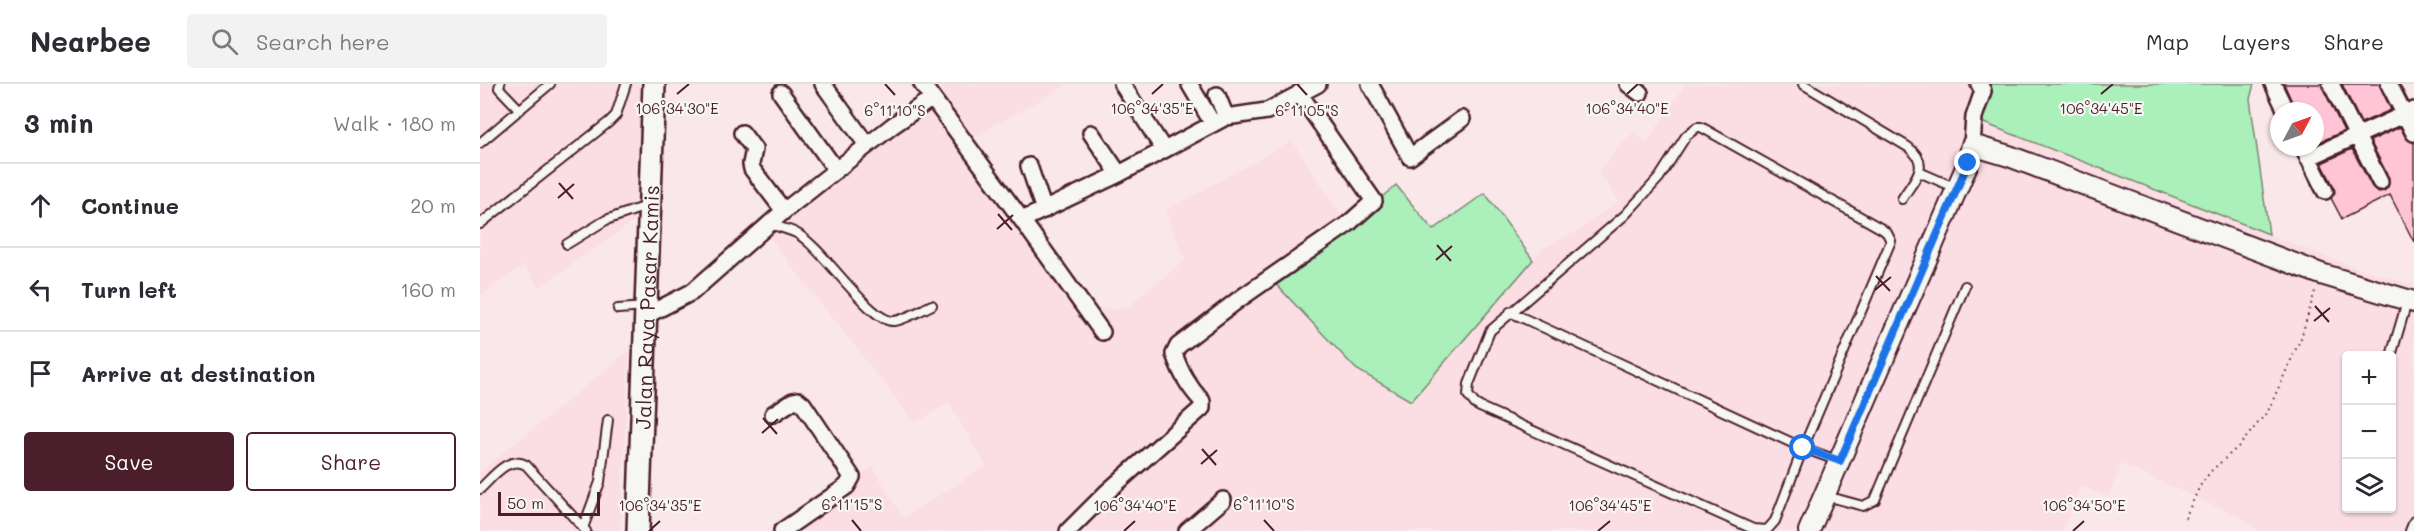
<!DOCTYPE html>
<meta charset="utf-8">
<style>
body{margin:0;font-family:Mali,sans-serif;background:#f2f2f3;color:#2b2b33}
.controls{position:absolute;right:18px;bottom:18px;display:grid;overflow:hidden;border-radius:6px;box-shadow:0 2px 4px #0004}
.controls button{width:54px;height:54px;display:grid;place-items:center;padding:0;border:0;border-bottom:2px solid #e1e1e2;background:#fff;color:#2b2b33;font:30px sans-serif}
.compass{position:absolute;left:1790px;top:18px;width:54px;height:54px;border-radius:50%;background:#fff;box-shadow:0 2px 4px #0004;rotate:49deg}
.scale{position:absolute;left:18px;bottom:15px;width:102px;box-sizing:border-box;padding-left:6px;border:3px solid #4a1f2b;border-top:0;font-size:16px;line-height:21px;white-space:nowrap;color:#4a1f2b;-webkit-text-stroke:4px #f6f6f2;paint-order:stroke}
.stop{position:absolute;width:18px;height:18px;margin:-14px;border:4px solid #1a73e8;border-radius:50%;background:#fff}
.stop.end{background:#1a73e8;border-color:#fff;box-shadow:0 2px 6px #0008}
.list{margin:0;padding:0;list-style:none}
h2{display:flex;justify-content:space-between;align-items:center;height:78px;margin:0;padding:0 24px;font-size:26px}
h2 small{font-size:20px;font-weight:400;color:#7c7c81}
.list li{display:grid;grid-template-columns:39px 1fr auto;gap:18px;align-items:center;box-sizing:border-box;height:84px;padding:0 24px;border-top:2px solid #e1e1e2}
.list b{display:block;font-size:22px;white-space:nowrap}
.list em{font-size:20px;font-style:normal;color:#7c7c81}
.actions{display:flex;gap:12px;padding:18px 24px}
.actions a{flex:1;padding:14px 0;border:2px solid #4a1f2b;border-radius:6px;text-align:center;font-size:21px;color:#4a1f2b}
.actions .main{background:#4a1f2b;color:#fff}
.icon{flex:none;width:33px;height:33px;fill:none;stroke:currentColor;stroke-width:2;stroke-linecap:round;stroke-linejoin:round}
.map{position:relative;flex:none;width:1934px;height:447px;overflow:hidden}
header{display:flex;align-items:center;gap:36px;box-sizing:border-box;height:84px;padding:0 30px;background:#fff;border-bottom:2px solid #e1e1e2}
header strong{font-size:28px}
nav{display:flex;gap:33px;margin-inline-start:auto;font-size:21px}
.search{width:420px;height:54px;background:#f2f2f3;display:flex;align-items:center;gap:15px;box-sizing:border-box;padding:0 21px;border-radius:6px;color:#7c7c81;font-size:22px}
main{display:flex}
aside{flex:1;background:#fff}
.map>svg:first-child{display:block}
</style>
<header>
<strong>Nearbee</strong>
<div class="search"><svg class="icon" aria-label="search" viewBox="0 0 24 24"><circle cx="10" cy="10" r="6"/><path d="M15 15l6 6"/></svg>Search here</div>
<nav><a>Map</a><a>Layers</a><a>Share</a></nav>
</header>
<main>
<aside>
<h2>3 min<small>Walk · 180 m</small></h2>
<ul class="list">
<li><svg class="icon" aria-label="ahead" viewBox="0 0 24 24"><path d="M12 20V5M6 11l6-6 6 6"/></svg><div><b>Continue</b></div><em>20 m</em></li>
<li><svg class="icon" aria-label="left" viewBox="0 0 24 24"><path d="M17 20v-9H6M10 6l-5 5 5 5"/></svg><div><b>Turn left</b></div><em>160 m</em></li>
<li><svg class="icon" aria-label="arrive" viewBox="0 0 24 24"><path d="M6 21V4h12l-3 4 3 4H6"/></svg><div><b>Arrive at destination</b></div></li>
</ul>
<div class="actions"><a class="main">Save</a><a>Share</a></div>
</aside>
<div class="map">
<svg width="1934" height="447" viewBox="0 0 1934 447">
<rect width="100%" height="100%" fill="#f9e7ea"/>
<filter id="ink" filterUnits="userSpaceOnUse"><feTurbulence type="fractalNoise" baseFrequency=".0167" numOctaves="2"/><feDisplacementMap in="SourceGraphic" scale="12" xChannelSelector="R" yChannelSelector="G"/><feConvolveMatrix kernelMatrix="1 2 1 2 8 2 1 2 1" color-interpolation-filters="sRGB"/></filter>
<g filter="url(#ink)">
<!-- built -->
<path fill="#fbdde4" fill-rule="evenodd" d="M 0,0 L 164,0 L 162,132 L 59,203 L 44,181 L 0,212 Z
M 461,0 L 589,0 L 491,54 L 519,117 L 600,225 L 645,225 L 706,176 L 686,127 L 812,57 L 868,142 L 931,317 L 1063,164 L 1100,146 L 1139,117 L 1118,87 L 1154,48 L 1166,60 L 1206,0 L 1493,0 L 1505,7 L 1492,34 L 1857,177 L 1934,201 L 1934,447 L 1778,447 L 1760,433 L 1642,380 L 1628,413 L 1601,401 L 1582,447 L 304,447 L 393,383 L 423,434 L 506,382 L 469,318 L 435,339 L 287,150 L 465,8 ZM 1866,272 L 1912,272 L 1912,424 L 1866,424 Z
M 149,267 L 140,447 L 0,447 L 0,388 Z"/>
<!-- green -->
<path fill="#abefba" stroke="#7a8772" stroke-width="1.5" d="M 1508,0 L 1774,0 L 1770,15 L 1789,150 L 1491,34 Z
M 916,101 L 953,146 L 1005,109 L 1053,176 L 931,317 L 876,285 L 792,196 L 868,142 Z"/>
<!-- building -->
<path fill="#ffc5d6" stroke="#4a1f2b" stroke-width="1.5" d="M 1804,0 L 1841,0 L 1864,47 L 1835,60 L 1835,27 L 1816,27 Z
M 1862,0 L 1899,0 L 1911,26 L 1881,39 Z
M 1920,43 L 1926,54 L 1934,59 L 1934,158 L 1910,111 L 1862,135 L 1851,114 L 1855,108 L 1854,103 L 1842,79 L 1872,65 L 1892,103 L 1899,108 L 1904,107 L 1908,103 L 1909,94 L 1890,57 Z"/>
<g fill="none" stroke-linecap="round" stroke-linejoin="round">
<!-- service casing -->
<g stroke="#4a1f2b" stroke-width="12">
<path id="service" d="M 20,0 L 19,4 L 40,26
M 1323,0 L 1428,63 C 1452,81 1434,95 1422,115
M 1217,43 L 1221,43 L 1402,145 L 1407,149 L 1411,157 L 1323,364 L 1295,437 L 1287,446 L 1273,445 L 1000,323 L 995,320 L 988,311 L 989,300 L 1010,247 L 1145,131 L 1179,94 L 1206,52 Z
M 0,59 L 70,0
M 1439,88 L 1476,104
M 0,140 L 129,38 L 136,31 L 146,0
M 290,140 C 298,143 308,145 316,149 C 342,162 390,239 414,237 C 425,236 441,226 452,221
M 87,160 L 126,136 L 169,121
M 138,225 L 166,223
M 1030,228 L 1323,364 L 1359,377
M 1911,272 L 1927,218
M 0,405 C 13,393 28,371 46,381 L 106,447
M 1346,412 L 1383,422 L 1395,416 L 1485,202
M 103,444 L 120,398 L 128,336
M 1930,447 L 1934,437"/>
</g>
<!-- minor casing -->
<g stroke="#4a1f2b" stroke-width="20">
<path id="minor" d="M 343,0 L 387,61
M 442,0 L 542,136
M 642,0 L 684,66
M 890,0 L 930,73 L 982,35
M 1148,0 L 1160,9
M 1793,0 L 1806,27
M 1851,0 L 1900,98
M 1909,0 L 1934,49
M 710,1 L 733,40
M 301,9 L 356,86
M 737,11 L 746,33
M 262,49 L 274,65 L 271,80 L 272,85 L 304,127
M 611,49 L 639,90
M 1492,61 L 1494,33 L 1503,7 L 1499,0
M 1823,63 L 1845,107
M 1828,74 L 1934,26
M 549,82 L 564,126
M 167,231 L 212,208 L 304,127 L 412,42 L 452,14
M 622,248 L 542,136 L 639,90 L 746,33 L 787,27 L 838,0
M 293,330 L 313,317 L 318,316 L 323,320 L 372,393 L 367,402 L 302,447
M 588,447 L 627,408 L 722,324 L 722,317 C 708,302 701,289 694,270 L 698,262 L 758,216 L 868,140 L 894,117 L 819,9
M 707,447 L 743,416"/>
</g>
<!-- tertiary casing -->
<g stroke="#4a1f2b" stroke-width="24">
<path id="tertiary" d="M 1329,447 L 1488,79 L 1492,61 L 1529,72 L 1841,190 L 1934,218"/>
</g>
<!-- secondary casing -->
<g stroke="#4a1f2b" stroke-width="26">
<g id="secondary">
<path id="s1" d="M 158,447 L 174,0"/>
</g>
</g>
<!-- path -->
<path stroke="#4a1f2b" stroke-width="2" stroke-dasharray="1.5 4.5" stroke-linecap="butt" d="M 1705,434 L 1720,402 L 1731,387 L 1760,361 L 1788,327 L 1821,254 L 1836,204"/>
<!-- service -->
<use href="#service" stroke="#f6f6f2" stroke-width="8"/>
<!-- minor -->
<use href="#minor" stroke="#f6f6f2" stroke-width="15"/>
<!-- tertiary -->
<use href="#tertiary" stroke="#f6f6f2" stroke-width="20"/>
<!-- secondary -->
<use href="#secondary" stroke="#f6f6f2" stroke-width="21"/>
</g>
</g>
<g fill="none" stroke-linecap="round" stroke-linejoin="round" filter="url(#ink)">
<!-- route -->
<path stroke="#1a73e8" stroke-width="8" d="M 1323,364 L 1360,377 L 1488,79"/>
</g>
<!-- ticks -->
<path fill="none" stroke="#4a1f2b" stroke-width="2" d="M 405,0 L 415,11M 817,0 L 827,11M 197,10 L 209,0M 672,10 L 683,0M 1147,10 L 1158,0M 1621,10 L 1633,0M 79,99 L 93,115M 78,114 L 94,100M 518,130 L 532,146M 517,145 L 533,131M 957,161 L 971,177M 956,176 L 972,162M 1396,192 L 1410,207M 1395,206 L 1411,193M 1835,222 L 1849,238M 1834,237 L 1850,224M 283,334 L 297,350M 282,349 L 298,335M 722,365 L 736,381M 721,380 L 737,366M 372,436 L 381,447M 784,436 L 794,447M 169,447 L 180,437M 644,447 L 655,437M 1118,447 L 1130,437M 1593,447 L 1604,437"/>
<g text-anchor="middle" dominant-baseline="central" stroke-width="4.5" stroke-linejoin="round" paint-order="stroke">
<!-- street labels -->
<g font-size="21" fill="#4a1f2b" stroke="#f6f6f2">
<text stroke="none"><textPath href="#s1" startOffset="224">Jalan Raya Pasar Kamis</textPath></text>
</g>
</g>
<g font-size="15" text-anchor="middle" fill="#4a1f2b" stroke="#f6f6f2" stroke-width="4.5" stroke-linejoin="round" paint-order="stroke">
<text x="197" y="30">106°34'30"E</text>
<text x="672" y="30">106°34'35"E</text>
<text x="1147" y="30">106°34'40"E</text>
<text x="1621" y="30">106°34'45"E</text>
<text x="415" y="32">6°11'10"S</text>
<text x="827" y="32">6°11'05"S</text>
<text x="372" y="426">6°11'15"S</text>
<text x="784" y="426">6°11'10"S</text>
<text x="180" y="427">106°34'35"E</text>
<text x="655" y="427">106°34'40"E</text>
<text x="1130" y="427">106°34'45"E</text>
<text x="1604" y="427">106°34'50"E</text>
</g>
</svg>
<div class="controls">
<button>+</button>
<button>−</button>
<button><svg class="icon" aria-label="layers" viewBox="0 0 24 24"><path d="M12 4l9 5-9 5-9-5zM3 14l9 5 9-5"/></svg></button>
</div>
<svg class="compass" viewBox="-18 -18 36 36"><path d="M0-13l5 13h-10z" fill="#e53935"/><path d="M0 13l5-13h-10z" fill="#7c7c81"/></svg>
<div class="scale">50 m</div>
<div class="stop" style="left:1323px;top:364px"></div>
<div class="stop end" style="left:1488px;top:79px"></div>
</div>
</main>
